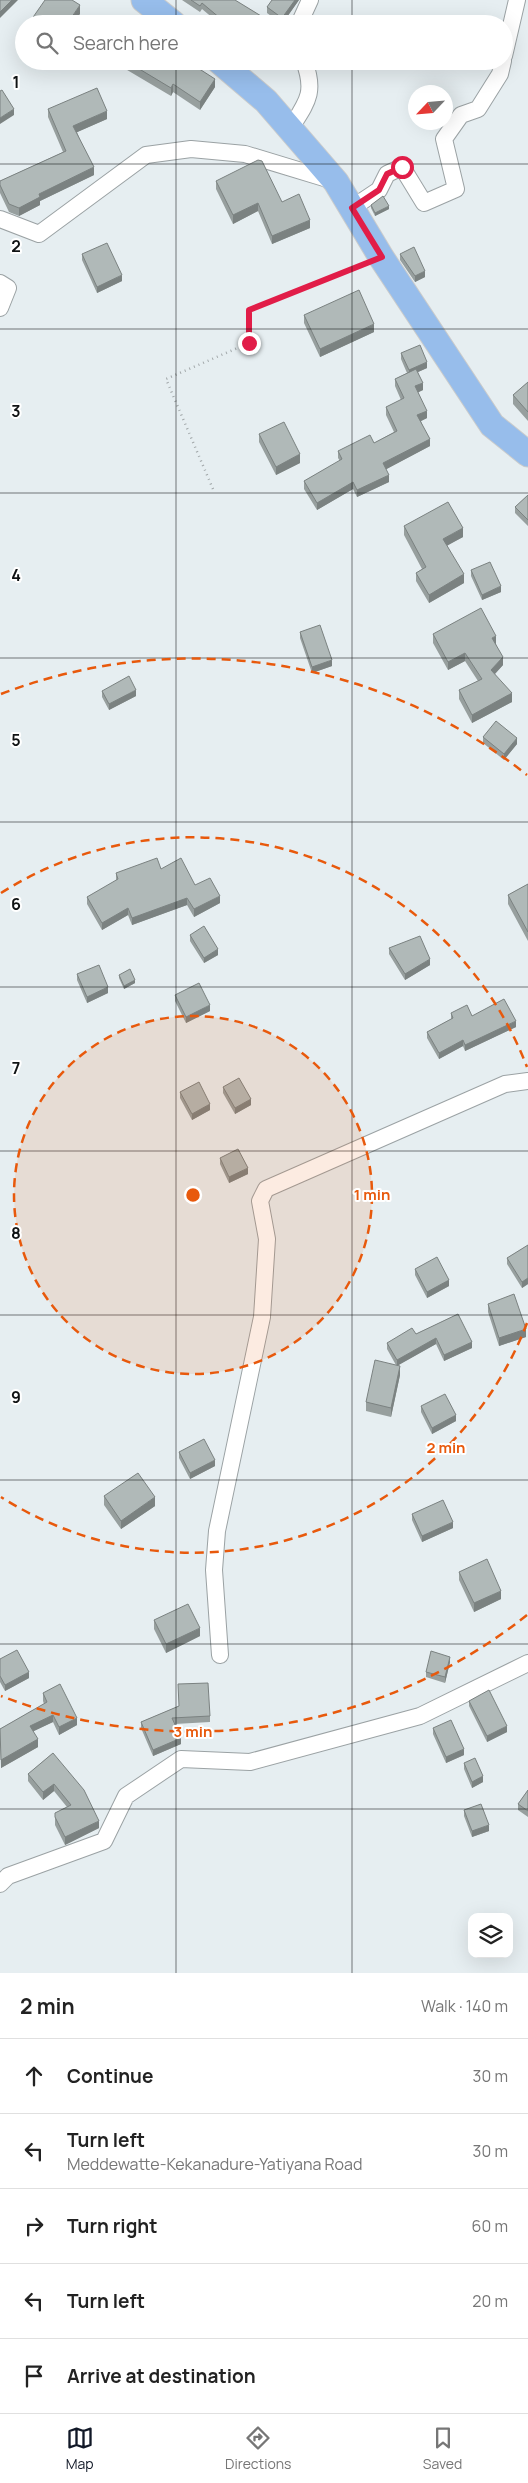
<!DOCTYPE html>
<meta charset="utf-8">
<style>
body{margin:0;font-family:Manrope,sans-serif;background:#f2f2f2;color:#222}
.controls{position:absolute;right:15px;bottom:15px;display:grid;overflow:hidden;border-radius:10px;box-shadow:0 5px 20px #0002}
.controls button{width:45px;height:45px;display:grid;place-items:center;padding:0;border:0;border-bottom:1px solid #e0e0e0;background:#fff;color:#222;font:25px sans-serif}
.compass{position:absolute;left:408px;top:85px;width:45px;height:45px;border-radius:50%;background:#fff;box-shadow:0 5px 20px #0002;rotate:244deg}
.stop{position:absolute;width:15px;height:15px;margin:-11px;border:4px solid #e11d48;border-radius:50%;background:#fff}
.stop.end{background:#e11d48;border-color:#fff;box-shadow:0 1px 5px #0008}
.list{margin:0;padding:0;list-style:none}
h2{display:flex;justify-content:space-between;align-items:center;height:65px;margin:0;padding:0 20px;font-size:21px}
h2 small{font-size:16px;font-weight:400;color:#767676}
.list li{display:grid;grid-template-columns:32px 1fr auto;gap:15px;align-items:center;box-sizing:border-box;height:75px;padding:0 20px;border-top:1px solid #e0e0e0}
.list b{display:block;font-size:19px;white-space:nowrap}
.list p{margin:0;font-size:16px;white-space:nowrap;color:#767676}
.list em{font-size:16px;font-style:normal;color:#767676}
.icon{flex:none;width:28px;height:28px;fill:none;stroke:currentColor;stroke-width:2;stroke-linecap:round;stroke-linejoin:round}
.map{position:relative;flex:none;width:528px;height:1973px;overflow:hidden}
.search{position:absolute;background:#fff;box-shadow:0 5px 20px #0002;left:15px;right:15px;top:15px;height:55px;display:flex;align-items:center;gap:12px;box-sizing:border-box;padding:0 18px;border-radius:28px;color:#767676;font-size:19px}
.sheet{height:440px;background:#fff}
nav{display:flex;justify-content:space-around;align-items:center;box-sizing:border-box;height:70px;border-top:1px solid #e0e0e0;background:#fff;font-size:14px;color:#767676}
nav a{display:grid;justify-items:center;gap:2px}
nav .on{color:#111827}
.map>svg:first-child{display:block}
</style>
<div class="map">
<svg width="528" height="1973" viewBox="0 0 528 1973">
<rect width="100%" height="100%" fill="#e6eef1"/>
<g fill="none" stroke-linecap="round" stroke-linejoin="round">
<!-- street casing -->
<g stroke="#9ba2a4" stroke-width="18">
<path id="street" d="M 299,24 L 310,0
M 504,56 L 517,0
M 290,129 C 307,102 316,93 304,61
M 352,208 L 379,190 L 387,174 L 402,167 L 424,203 L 456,189 L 444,139 L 461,115 L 478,109 L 500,74 L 503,61
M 0,219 L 39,234 L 146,155 L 191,149 L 245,154 L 334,181
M 0,283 L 8,288 L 0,308
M 220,1655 L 214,1570 L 217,1531 L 262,1317 L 267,1239 L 260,1201 L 266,1189 L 505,1084 L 528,1081
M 0,1884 L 8,1876 L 104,1841 L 126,1796 L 181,1759 L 250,1762 L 420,1716 L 528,1663"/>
</g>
<!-- primary casing -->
<g stroke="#cacbcb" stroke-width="27">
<path id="primary" d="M 144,0 L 174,24
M 219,61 L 266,101 L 336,182 L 381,257 L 492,425 L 528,454"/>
</g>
<!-- path -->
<path stroke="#a2a8aa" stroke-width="2.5" stroke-dasharray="1 4" stroke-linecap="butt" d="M 213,489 L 166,379 L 249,343 L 249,310 L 364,264"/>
<!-- street -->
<use href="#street" stroke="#fff" stroke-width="16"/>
<!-- primary -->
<use href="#primary" stroke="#97bdeb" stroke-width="25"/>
</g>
<!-- wall -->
<path fill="#979f9e" d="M 182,0 L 235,0 L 266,24 L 220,24 L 202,9 L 200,12 Z
M 299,0 L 282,24 L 267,13 L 267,7 Z
M 117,61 L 190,61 L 190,63 L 215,87 L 200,110 L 173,92 L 171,96 L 117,64 Z
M 48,109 L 107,119 L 77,132 L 94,175 L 40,201 L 40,205 L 19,216 L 9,212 L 0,193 L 0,181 L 63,152 L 48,117 Z
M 216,181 L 282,202 L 310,228 L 272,244 L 258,211 L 233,224 L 216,189 Z
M 371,205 L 389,209 L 375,216 L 371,208 Z
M 82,254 L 122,281 L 97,293 L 82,260 Z
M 400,254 L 425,277 L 415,282 L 400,260 Z
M 304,315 L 374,332 L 320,357 L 304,323 Z
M 401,353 L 427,368 L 418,372 L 423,390 L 418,392 L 427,418 L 421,421 L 430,446 L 386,469 L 389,482 L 357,497 L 353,489 L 317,510 L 304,489 L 304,481 L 340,461 L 338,458 L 338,451 L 374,443 L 394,432 L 386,415 L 386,407 L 401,400 L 395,386 L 395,379 L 407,373 L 401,359 Z
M 528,382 L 528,421 L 513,404 L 513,395 Z
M 259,434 L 300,463 L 276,475 L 259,442 Z
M 528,495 L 528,526 L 515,513 L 515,507 Z
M 404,526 L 463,537 L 447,545 L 464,583 L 429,603 L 416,581 L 416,573 L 422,569 L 404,535 Z
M 471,570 L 501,592 L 482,600 L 471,576 Z
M 300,632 L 332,666 L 312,673 L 300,638 Z
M 433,634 L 496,644 L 503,665 L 495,674 L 512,702 L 472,723 L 459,699 L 459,690 L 478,681 L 465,661 L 448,670 L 433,643 Z
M 102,691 L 136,696 L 109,710 L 102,697 Z
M 483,737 L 517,744 L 504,760 L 483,743 Z
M 161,869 L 195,885 L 220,903 L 194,917 L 187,905 L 132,925 L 128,915 L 102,930 L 87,904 L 87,897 L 116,881 L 116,873 Z
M 528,884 L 528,941 L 508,904 L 508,895 Z
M 190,935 L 218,955 L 204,963 L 190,941 Z
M 389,948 L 430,965 L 405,980 L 389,954 Z
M 77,974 L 108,993 L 87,1003 L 77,980 Z
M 119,975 L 135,983 L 124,989 L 119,978 Z
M 175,995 L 210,1011 L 186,1023 L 175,1001 Z
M 451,1013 L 472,1016 L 516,1027 L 465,1051 L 463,1046 L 439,1059 L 427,1038 L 427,1032 L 451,1019 Z
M 223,1087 L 251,1105 L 235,1114 L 223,1093 Z
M 180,1092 L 210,1110 L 192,1120 L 180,1098 Z
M 220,1158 L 248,1174 L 229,1183 L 220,1164 Z
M 528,1245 L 528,1284 L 522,1288 L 507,1264 L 507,1258 Z
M 415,1269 L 449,1286 L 427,1298 L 415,1275 Z
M 488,1304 L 526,1337 L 499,1346 L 488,1312 Z
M 458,1314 L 472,1348 L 444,1361 L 436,1344 L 398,1365 L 400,1375 L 391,1417 L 366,1411 L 366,1402 L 396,1365 L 387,1349 L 387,1343 L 416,1334 Z
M 421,1406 L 456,1421 L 432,1434 L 421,1412 Z
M 179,1452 L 215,1466 L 190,1479 L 179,1458 Z
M 104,1496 L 155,1506 L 121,1529 L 104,1505 Z
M 412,1514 L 453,1528 L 422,1542 L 412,1520 Z
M 459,1572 L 501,1599 L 474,1612 L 459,1580 Z
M 154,1620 L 200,1636 L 166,1653 L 154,1629 Z
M 0,1659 L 29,1678 L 5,1691 L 0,1682 Z
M 450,1662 L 445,1683 L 426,1677 L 426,1672 Z
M 43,1693 L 77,1725 L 59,1735 L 53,1722 L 33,1731 L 38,1747 L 1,1768 L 0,1729 L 44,1704 L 43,1701 Z
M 469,1701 L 507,1732 L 487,1742 L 469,1706 Z
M 179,1706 L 210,1716 L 210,1722 L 175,1724 L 181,1744 L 153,1756 L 141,1728 L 141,1722 Z
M 433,1728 L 464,1755 L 446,1763 L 433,1734 Z
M 53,1753 L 99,1828 L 65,1845 L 55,1825 L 55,1813 L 67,1807 L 54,1791 L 43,1800 L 28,1781 L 28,1774 Z
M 464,1763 L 483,1782 L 472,1788 L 464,1769 Z
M 528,1790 L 528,1817 L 518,1810 L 518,1804 Z
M 464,1810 L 489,1831 L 472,1837 L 464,1816 Z"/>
<!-- shaded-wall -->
<path fill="#7b8281" d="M 12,0 L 18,0 L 0,18 L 0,12 Z
M 295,0 L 299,0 L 282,24 L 282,18 Z
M 80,5 L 80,14 L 73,24 L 67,24 Z
M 215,79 L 215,87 L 200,110 L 200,102 Z
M 173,84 L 173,92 L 171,96 L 171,88 Z
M 14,109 L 14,115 L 0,124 L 0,118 Z
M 107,111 L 107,119 L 73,134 L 73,126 Z
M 94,167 L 94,175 L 40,201 L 40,205 L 19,216 L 19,208 L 39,194 Z
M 258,203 L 258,211 L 233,224 L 233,215 Z
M 389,206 L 389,209 L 375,216 L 375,213 Z
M 310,220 L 310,228 L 272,244 L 272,236 Z
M 425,271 L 425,277 L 415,282 L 415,276 Z
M 122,275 L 122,281 L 97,293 L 97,287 Z
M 374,324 L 374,332 L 320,357 L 320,349 Z
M 427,362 L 427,368 L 409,376 L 409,370 Z
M 423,383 L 423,390 L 415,394 L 415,386 Z
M 427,411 L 427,418 L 417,423 L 417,415 Z
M 430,439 L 430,446 L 383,471 L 383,463 Z
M 300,454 L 300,463 L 276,475 L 276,467 Z
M 389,475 L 389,482 L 357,497 L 357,490 Z
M 353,482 L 353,489 L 317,510 L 317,503 Z
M 463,528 L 463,537 L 443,548 L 443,539 Z
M 464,574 L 464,583 L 429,603 L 429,595 Z
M 501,586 L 501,592 L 482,600 L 482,595 Z
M 496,636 L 496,644 L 492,647 L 492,638 Z
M 465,653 L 465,661 L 448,670 L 448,662 Z
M 503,657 L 503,665 L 491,678 L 491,670 Z
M 332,660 L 332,666 L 312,673 L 312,667 Z
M 136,690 L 136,696 L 109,710 L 109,704 Z
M 512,693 L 512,702 L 472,723 L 472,715 Z
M 517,738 L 517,744 L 504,760 L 504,754 Z
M 220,896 L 220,903 L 194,917 L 194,909 Z
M 187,898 L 187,905 L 132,925 L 132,918 Z
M 128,908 L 128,915 L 102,930 L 102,923 Z
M 218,949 L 218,955 L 204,963 L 204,958 Z
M 430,959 L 430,965 L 405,980 L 405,974 Z
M 135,980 L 135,983 L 124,989 L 124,986 Z
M 108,987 L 108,993 L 87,1003 L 87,997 Z
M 210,1005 L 210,1011 L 186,1023 L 186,1017 Z
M 516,1021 L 516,1027 L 465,1051 L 465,1045 Z
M 463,1040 L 463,1046 L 439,1059 L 439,1053 Z
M 251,1099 L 251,1105 L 235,1114 L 235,1108 Z
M 210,1104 L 210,1110 L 192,1120 L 192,1114 Z
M 248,1168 L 248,1174 L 229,1183 L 229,1177 Z
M 528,1278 L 528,1284 L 522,1288 L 522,1282 Z
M 449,1280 L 449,1286 L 427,1298 L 427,1292 Z
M 526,1329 L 526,1337 L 499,1346 L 499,1338 Z
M 436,1338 L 436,1344 L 397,1366 L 397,1360 Z
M 472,1342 L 472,1348 L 444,1361 L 444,1355 Z
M 400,1366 L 400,1375 L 391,1417 L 391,1408 Z
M 456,1415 L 456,1421 L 432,1434 L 432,1428 Z
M 215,1460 L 215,1466 L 190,1479 L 190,1473 Z
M 155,1497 L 155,1506 L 121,1529 L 121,1521 Z
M 453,1522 L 453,1528 L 422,1542 L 422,1536 Z
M 501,1591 L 501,1599 L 474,1612 L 474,1603 Z
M 200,1628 L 200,1636 L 166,1653 L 166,1644 Z
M 450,1657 L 450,1662 L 445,1683 L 445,1677 Z
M 29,1672 L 29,1678 L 5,1691 L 5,1685 Z
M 53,1715 L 53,1722 L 30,1733 L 30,1726 Z
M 77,1718 L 77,1725 L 59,1735 L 59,1727 Z
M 507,1726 L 507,1732 L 487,1742 L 487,1736 Z
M 181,1738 L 181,1744 L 153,1756 L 153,1750 Z
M 38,1739 L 38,1747 L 1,1768 L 1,1760 Z
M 464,1749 L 464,1755 L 446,1763 L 446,1757 Z
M 483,1776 L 483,1782 L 472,1788 L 472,1782 Z
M 54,1784 L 54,1791 L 43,1800 L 43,1792 Z
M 99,1821 L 99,1828 L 65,1845 L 65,1837 Z
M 489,1825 L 489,1831 L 472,1837 L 472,1831 Z"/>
<!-- building -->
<path fill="#b0b9b8" stroke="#7b8281" d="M 0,0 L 12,0 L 0,12 Z
M 45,0 L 72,0 L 80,5 L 67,24 L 31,24 L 29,23 Z
M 191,0 L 235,0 L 266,19 L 264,24 L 227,24 L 202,3 L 200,6 Z
M 272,0 L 295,0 L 282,18 L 267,7 Z
M 126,61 L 187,61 L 215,79 L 200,102 L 173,84 L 171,88 Z
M 97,88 L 107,111 L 73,126 L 94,167 L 39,194 L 40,197 L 19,208 L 9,204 L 0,185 L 0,181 L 66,151 L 48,109 Z
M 2,90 L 14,109 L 0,118 L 0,91 Z
M 258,160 L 262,161 L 282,202 L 299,194 L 310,220 L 272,236 L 258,203 L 233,215 L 216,181 Z
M 383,196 L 389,206 L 375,213 L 371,205 Z
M 107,243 L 122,275 L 97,287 L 82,254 Z
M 414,247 L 425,271 L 415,276 L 400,254 Z
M 359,290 L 374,324 L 320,349 L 304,315 Z
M 420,345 L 427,362 L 409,370 L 401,353 Z
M 416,369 L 423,383 L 415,386 L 427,411 L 417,415 L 430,439 L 383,463 L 389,475 L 357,490 L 353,482 L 317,503 L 304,481 L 342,459 L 338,451 L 370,435 L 374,443 L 397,431 L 386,407 L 404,398 L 395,379 Z
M 528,382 L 528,412 L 513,395 Z
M 284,422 L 300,454 L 276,467 L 259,434 Z
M 528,495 L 528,520 L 515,507 Z
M 448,502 L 463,528 L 443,539 L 464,574 L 429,595 L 416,573 L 426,567 L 404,526 Z
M 490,562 L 501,586 L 482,595 L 471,570 Z
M 481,608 L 496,636 L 492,638 L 503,657 L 491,670 L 512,693 L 472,715 L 459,690 L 482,679 L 465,653 L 448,662 L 433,634 Z
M 320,625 L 332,660 L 312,667 L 300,632 Z
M 129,676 L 136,690 L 109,704 L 102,691 Z
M 496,721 L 517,738 L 504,754 L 483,737 Z
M 157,858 L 161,869 L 181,858 L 195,885 L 210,878 L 220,896 L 194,909 L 187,898 L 132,918 L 128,908 L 102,923 L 87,897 L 118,879 L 116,873 Z
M 528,884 L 528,932 L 508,895 Z
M 204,926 L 218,949 L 204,958 L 190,935 Z
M 420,936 L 430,959 L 405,974 L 389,948 Z
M 99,965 L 108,987 L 87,997 L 77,974 Z
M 130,969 L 135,980 L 124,986 L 119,975 Z
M 199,983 L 210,1005 L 186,1017 L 175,995 Z
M 504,999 L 516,1021 L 465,1045 L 463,1040 L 439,1053 L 427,1032 L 453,1018 L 451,1013 L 467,1005 L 472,1016 Z
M 239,1078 L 251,1099 L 235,1108 L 223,1087 Z
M 199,1082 L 210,1104 L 192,1114 L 180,1092 Z
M 238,1149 L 248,1168 L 229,1177 L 220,1158 Z
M 528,1245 L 528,1278 L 522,1282 L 507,1258 Z
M 437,1257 L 449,1280 L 427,1292 L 415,1269 Z
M 514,1294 L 526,1329 L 499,1338 L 488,1304 Z
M 458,1314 L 472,1342 L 444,1355 L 436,1338 L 397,1360 L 387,1343 L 412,1328 L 416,1334 Z
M 375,1360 L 400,1366 L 391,1408 L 366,1402 Z
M 445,1394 L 456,1415 L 432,1428 L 421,1406 Z
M 204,1439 L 215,1460 L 190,1473 L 179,1452 Z
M 138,1473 L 155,1497 L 121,1521 L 104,1496 Z
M 443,1500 L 453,1522 L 422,1536 L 412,1514 Z
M 487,1559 L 501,1591 L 474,1603 L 459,1572 Z
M 188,1604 L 200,1628 L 166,1644 L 154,1620 Z
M 17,1650 L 29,1672 L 5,1685 L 0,1676 L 0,1659 Z
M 431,1651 L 450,1657 L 445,1677 L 426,1672 Z
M 208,1683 L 210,1716 L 172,1718 L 181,1738 L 153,1750 L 141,1722 L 179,1706 L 178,1684 Z
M 60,1684 L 77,1718 L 59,1727 L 53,1715 L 30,1726 L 38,1739 L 1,1760 L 0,1729 L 47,1702 L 43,1693 Z
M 489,1690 L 507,1726 L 487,1736 L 469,1701 Z
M 451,1720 L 464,1749 L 446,1757 L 433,1728 Z
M 53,1753 L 84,1790 L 99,1821 L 65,1837 L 55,1817 L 55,1813 L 71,1805 L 54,1784 L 43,1792 L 28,1774 Z
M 475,1758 L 483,1776 L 472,1782 L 464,1763 Z
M 528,1790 L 528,1811 L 518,1804 Z
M 481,1804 L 489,1825 L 472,1831 L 464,1810 Z"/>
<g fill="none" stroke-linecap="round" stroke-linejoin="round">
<!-- route -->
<path stroke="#e11d48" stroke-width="6" d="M 249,343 L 249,310 L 382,257 L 352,208 L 379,190 L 387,174 L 402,167"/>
</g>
<!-- grid -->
<path fill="none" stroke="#101314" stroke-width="1" stroke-opacity="0.55" d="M 176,0 L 176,24M 352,0 L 352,24M 176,61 L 176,1973M 352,61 L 352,1973M 0,164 L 528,164M 0,329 L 528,329M 0,493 L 528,493M 0,658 L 528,658M 0,822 L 528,822M 0,987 L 528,987M 0,1151 L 528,1151M 0,1315 L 528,1315M 0,1480 L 528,1480M 0,1644 L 528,1644M 0,1809 L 528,1809"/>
<!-- distance rings -->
<circle cx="193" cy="1195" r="179" fill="#e8590c" fill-opacity=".12"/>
<g fill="none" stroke="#e8590c" stroke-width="2.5" stroke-dasharray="9 6">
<circle cx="193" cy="1195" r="179"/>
<path d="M527 1323A358 358 0 0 1 1 1497M1 893A358 358 0 0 1 527 1067"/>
<path d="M527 1615A537 537 0 0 1 1 1696M1 694A537 537 0 0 1 527 775"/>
</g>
<g font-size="16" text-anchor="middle" font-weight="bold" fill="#101314" stroke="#fff" stroke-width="4" stroke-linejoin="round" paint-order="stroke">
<text x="16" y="88">1</text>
<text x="16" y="252">2</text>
<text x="16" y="417">3</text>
<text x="16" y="581">4</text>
<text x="16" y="746">5</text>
<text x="16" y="910">6</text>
<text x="16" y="1074">7</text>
<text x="16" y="1239">8</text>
<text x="16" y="1403">9</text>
</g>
<circle cx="193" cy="1195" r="8" fill="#e8590c" stroke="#fff" stroke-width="2.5"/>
<g font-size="15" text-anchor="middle" font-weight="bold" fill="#e8590c" stroke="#fff" stroke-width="4" stroke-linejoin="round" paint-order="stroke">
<text x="372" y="1200">1 min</text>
<text x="446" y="1453">2 min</text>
<text x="193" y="1737">3 min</text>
</g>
</svg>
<div class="controls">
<button><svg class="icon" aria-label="layers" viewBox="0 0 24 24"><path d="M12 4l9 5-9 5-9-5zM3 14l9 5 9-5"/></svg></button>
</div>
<svg class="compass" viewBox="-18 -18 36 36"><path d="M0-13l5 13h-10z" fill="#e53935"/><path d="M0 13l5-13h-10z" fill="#767676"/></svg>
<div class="stop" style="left:402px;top:167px"></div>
<div class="stop end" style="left:249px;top:343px"></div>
<div class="search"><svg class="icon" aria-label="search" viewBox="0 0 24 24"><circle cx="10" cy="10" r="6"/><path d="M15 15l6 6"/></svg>Search here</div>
</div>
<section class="sheet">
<h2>2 min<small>Walk · 140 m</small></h2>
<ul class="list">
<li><svg class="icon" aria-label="ahead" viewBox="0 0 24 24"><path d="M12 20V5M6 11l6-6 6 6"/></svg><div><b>Continue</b></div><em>30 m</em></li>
<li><svg class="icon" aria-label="left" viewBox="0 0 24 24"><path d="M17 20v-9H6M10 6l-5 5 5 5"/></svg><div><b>Turn left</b><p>Meddewatte-Kekanadure-Yatiyana Road</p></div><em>30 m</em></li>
<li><svg class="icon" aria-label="right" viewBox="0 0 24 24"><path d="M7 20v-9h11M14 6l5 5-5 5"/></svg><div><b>Turn right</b></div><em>60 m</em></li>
<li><svg class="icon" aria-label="left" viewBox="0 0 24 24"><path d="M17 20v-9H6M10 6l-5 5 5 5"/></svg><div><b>Turn left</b></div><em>20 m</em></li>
<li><svg class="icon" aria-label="arrive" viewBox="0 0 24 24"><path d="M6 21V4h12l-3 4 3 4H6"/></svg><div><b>Arrive at destination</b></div></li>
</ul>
</section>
<nav>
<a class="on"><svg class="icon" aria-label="map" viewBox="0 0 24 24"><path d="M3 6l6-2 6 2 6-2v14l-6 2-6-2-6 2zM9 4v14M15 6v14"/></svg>Map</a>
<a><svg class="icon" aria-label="directions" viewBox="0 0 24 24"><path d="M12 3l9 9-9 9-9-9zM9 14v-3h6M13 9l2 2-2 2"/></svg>Directions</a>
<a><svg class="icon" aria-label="saved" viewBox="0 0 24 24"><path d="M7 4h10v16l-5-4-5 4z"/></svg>Saved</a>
</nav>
